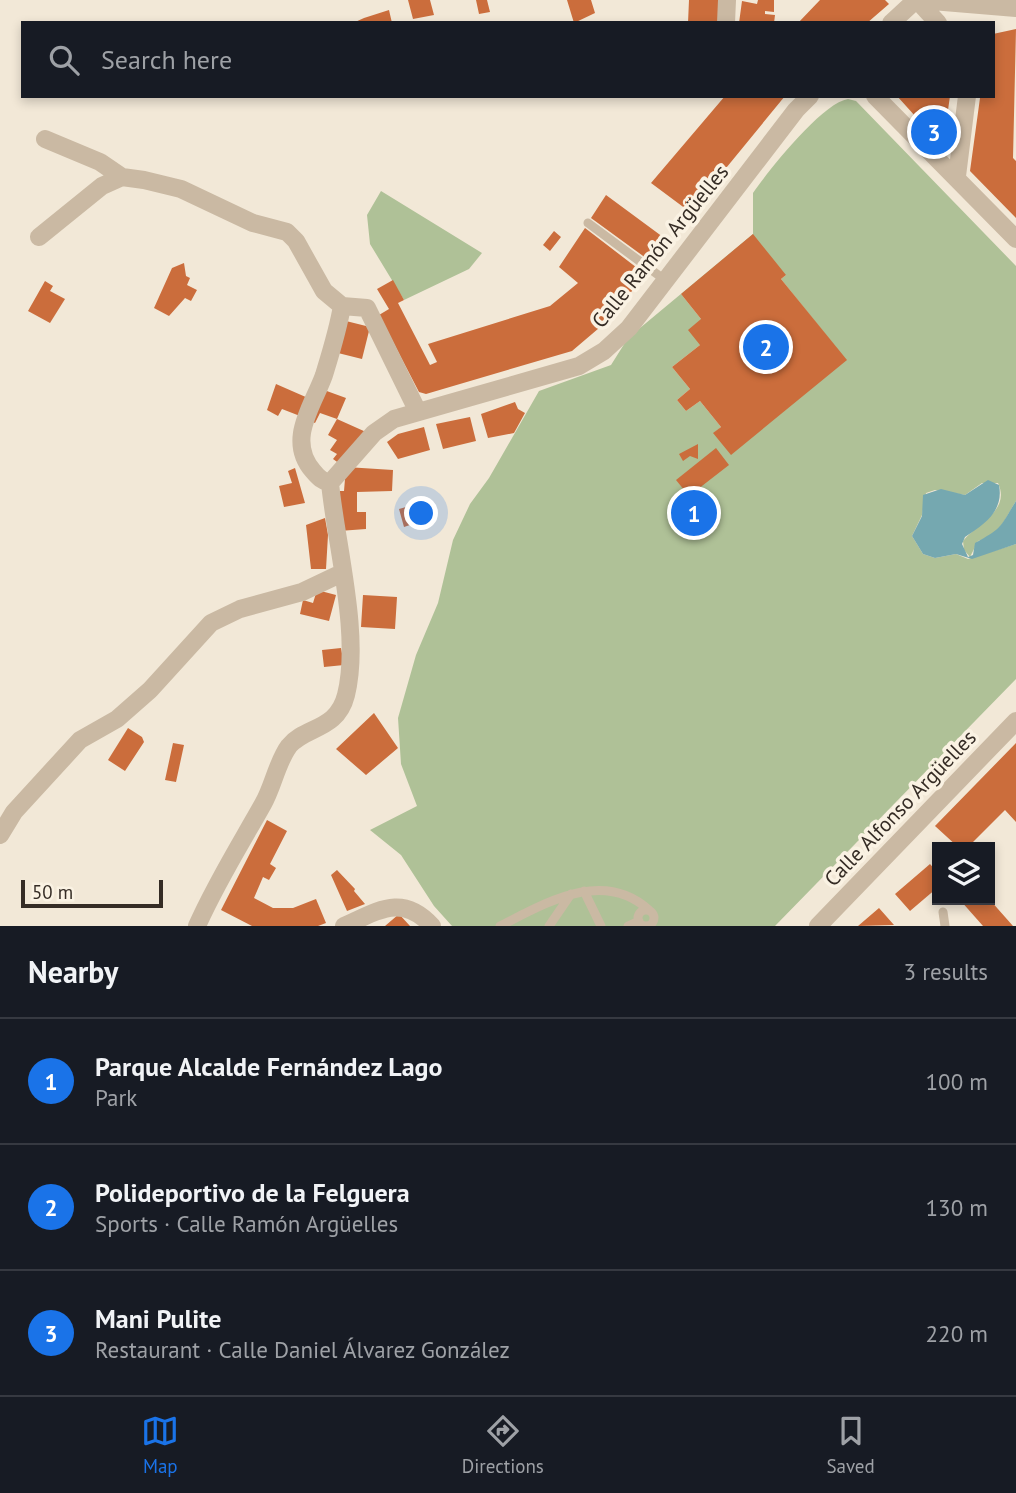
<!DOCTYPE html>
<meta charset="utf-8">
<style>
body{margin:0;font-family:"PT Sans",sans-serif;background:#242831;color:#f1f3f6}
.controls{position:absolute;right:21px;bottom:21px;display:grid;overflow:hidden;border-radius:0px;box-shadow:0 4px 10px #0003}
.controls button{width:63px;height:63px;display:grid;place-items:center;padding:0;border:0;border-bottom:2px solid #363941;background:#171b24;color:#f1f3f6;font:35px sans-serif}
.scale{position:absolute;left:21px;bottom:18px;width:142px;box-sizing:border-box;padding-left:7px;border:4px solid #352c25;border-top:0;font-size:19px;line-height:24px;white-space:nowrap;color:#352c25;-webkit-text-stroke:5px #faf2e3;paint-order:stroke}
.you{position:absolute;left:422px;top:514px;width:24px;height:24px;margin:-18px;border:5px solid #fff;border-radius:50%;background:#1a73e8;box-shadow:0 0 0 10px #1a73e833}
.badge{display:grid;place-items:center;width:46px;height:46px;border-radius:50%;background:#1a73e8;color:#fff;font-size:23px;font-weight:700}
.pin{position:absolute;translate:-50% -50%;border:4px solid #fff;box-shadow:0 2px 7px #0006}
.list{margin:0;padding:0;list-style:none}
h2{display:flex;justify-content:space-between;align-items:center;height:91px;margin:0;padding:0 28px;font-size:30px}
h2 small{font-size:23px;font-weight:400;color:#9ea1a6}
.list li{display:grid;grid-template-columns:46px 1fr auto;gap:21px;align-items:center;box-sizing:border-box;height:126px;padding:0 28px;border-top:2px solid #363941}
.list b{display:block;font-size:26px;white-space:nowrap}
.list p{margin:0;font-size:23px;white-space:nowrap;color:#9ea1a6}
.list em{font-size:23px;font-style:normal;color:#9ea1a6}
.icon{flex:none;width:38px;height:38px;fill:none;stroke:currentColor;stroke-width:2;stroke-linecap:round;stroke-linejoin:round}
.map{position:relative;flex:none;width:1016px;height:926px;overflow:hidden}
.search{position:absolute;background:#171b24;box-shadow:0 4px 10px #0003;left:21px;right:21px;top:21px;height:77px;display:flex;align-items:center;gap:18px;box-sizing:border-box;padding:0 24px;border-radius:0px;color:#9ea1a6;font-size:26px}
.sheet{height:469px;background:#171b24}
nav{display:flex;justify-content:space-around;align-items:center;box-sizing:border-box;height:98px;border-top:2px solid #363941;background:#171b24;font-size:19px;color:#9ea1a6}
nav a{display:grid;justify-items:center;gap:4px}
nav .on{color:#1a73e8}
.map>svg:first-child{display:block}
</style>
<div class="map">
<svg width="1016" height="926" viewBox="0 0 1016 926">
<rect width="100%" height="100%" fill="#f2e8d7"/>
<!-- green -->
<path fill="#afc197" fill-rule="evenodd" d="M 848,99 L 856,101 L 1016,266 L 1016,501 C 1005,518 1001,535 978,541 L 970,557 L 964,550 L 963,541 C 977,523 1011,511 998,483 L 982,483 L 965,495 L 935,490 L 926,493 L 922,515 L 912,536 L 923,554 L 935,558 L 956,554 L 968,559 L 1016,544 L 1016,679 L 775,926 L 452,926 L 434,906 L 401,855 L 370,830 L 417,806 L 401,764 L 398,718 L 416,655 L 438,603 L 453,540 L 470,504 L 489,478 L 539,391 L 611,365 L 628,338 L 753,234 L 753,193 C 769,170 822,103 848,99 ZM 786,275 L 781,279 L 846,360 L 714,433 L 721,427 L 700,401 L 686,411 L 677,400 L 690,389 L 672,367 L 700,345 L 701,319 L 681,294 Z
M 381,191 L 482,253 L 469,269 L 404,300 L 370,244 L 367,215 Z"/>
<!-- water -->
<path fill="#75a8b0" d="M 988,480 L 999,485 C 1004,511 985,524 965,537 L 962,544 L 968,557 L 973,555 L 975,543 C 1004,527 999,528 1016,501 L 1016,544 L 972,559 L 956,554 L 935,558 L 923,554 L 912,536 L 922,516 L 923,495 L 941,489 L 965,495 Z"/>
<!-- building -->
<path fill="#cb6d3c" d="M 408,0 L 430,0 L 434,15 L 413,19 Z
M 476,0 L 487,0 L 490,12 L 479,14 Z
M 567,0 L 591,0 L 595,13 L 574,23 Z
M 689,0 L 720,0 L 720,23 L 688,23 Z
M 758,0 L 774,0 L 774,12 L 765,11 L 765,14 L 775,15 L 774,23 L 739,23 L 742,1 L 757,4 Z
M 820,0 L 885,0 L 889,4 L 867,23 L 798,23 Z
M 389,10 L 392,23 L 353,23 L 364,18 Z
M 1016,29 L 1013,158 L 1016,161 L 1016,218 L 970,171 L 980,98 L 993,96 L 993,34 Z
M 725,96 L 785,96 L 690,212 L 651,183 Z
M 897,96 L 950,96 L 944,138 L 937,140 L 934,137 Z
M 606,195 L 667,240 L 650,261 L 591,218 Z
M 585,228 L 645,274 L 612,317 L 572,351 L 426,394 L 419,392 L 379,315 L 389,309 L 377,289 L 393,280 L 404,300 L 398,303 L 430,365 L 437,362 L 428,344 L 550,306 L 578,283 L 559,267 Z
M 554,231 L 561,237 L 550,251 L 543,245 Z
M 753,234 L 786,275 L 781,279 L 847,360 L 731,455 L 713,433 L 721,427 L 700,401 L 686,411 L 677,400 L 690,389 L 672,367 L 700,345 L 688,330 L 701,319 L 681,294 Z
M 184,263 L 186,276 L 190,278 L 187,285 L 197,290 L 191,301 L 185,298 L 169,316 L 154,308 L 172,268 Z
M 45,281 L 53,286 L 50,291 L 65,299 L 50,323 L 28,311 Z
M 346,321 L 370,327 L 362,359 L 338,353 Z
M 276,384 L 308,398 L 300,416 L 282,409 L 278,416 L 267,410 Z
M 324,390 L 346,398 L 337,419 L 320,413 L 315,423 L 308,420 Z
M 515,402 L 518,409 L 525,413 L 514,433 L 488,438 L 481,414 Z
M 470,417 L 476,441 L 443,449 L 436,424 Z
M 337,419 L 366,432 L 340,464 L 333,459 L 337,454 L 330,450 L 337,440 L 328,435 Z
M 424,427 L 430,450 L 398,459 L 387,442 L 398,434 Z
M 698,444 L 698,459 L 690,456 L 683,461 L 679,454 Z
M 716,448 L 729,465 L 689,496 L 676,480 Z
M 346,467 L 393,470 L 392,491 L 357,492 L 357,512 L 366,512 L 366,529 L 339,531 L 338,491 L 344,491 Z
M 295,468 L 305,503 L 284,507 L 279,486 L 292,483 L 288,471 Z
M 413,505 L 419,522 L 404,527 L 399,509 Z
M 325,518 L 328,535 L 326,569 L 311,569 L 306,525 Z
M 317,590 L 336,595 L 329,621 L 300,614 L 303,600 L 313,603 Z
M 363,595 L 397,597 L 395,629 L 361,627 Z
M 341,648 L 344,665 L 324,667 L 322,650 Z
M 374,713 L 398,748 L 366,775 L 336,749 Z
M 128,728 L 142,737 L 144,742 L 125,771 L 108,760 Z
M 173,743 L 184,745 L 176,782 L 165,780 Z
M 1016,743 L 1016,822 L 1005,810 L 968,847 L 958,847 L 935,826 Z
M 267,820 L 287,831 L 270,864 L 276,868 L 269,880 L 263,877 L 254,898 L 273,908 L 293,908 L 316,899 L 326,923 L 318,926 L 252,926 L 221,910 Z
M 930,864 L 937,872 L 937,888 L 910,911 L 895,894 Z
M 337,870 L 355,889 L 354,891 L 365,904 L 347,911 L 331,875 Z
M 960,900 L 990,900 L 1013,926 L 983,926 Z
M 879,908 L 894,925 L 858,926 Z
M 399,914 L 410,926 L 385,926 Z"/>
<g fill="none" stroke-linecap="round" stroke-linejoin="round">
<!-- lane -->
<path stroke="#cab9a3" stroke-width="9" d="M 588,223 L 665,280
M 584,891 L 601,926
M638 918a8 8 0 1 1 16 0a8 8 0 1 1-16 0Z
M 943,912 L 945,926
M 500,926 C 546,903 603,868 649,910
M 549,926 L 571,894
M 628,926 L 639,921"/>
<!-- street -->
<path stroke="#cab9a3" stroke-width="18" d="M 917,0 L 938,23
M 920,0 L 1016,8
M 726,23 L 727,0
M 891,23 L 916,0
M 875,96 L 1016,239
M 45,139 L 100,162 L 122,177
M 957,176 L 967,96
M 39,237 L 102,186 L 122,177 L 144,180 L 181,189 L 253,223 L 287,232 L 296,241 L 324,291 L 342,306
M 342,306 L 367,308 L 418,412
M 330,483 C 322,481 319,478 313,471 C 286,440 313,406 324,375 C 331,352 338,330 342,306
M 0,835 L 14,812 L 80,740 L 117,719 L 150,690 L 211,623 L 240,609 L 302,592 L 342,573
M 197,926 C 216,883 240,845 263,804 C 273,787 277,762 289,746 C 305,726 337,731 346,695 C 361,635 336,545 330,483 L 374,433 L 394,419 L 579,366 L 604,351 L 629,328 L 796,110 L 810,96
M 344,926 C 378,911 402,893 432,926
M 818,926 L 1016,721"/>
</g>
<g text-anchor="middle" dominant-baseline="central" stroke-width="7" stroke-linejoin="round" paint-order="stroke">
<!-- street labels -->
<g font-size="21" fill="#352c25" stroke="#faf2e3">
<text transform="translate(660 246) rotate(-51)">Calle Ramón Argüelles</text>
<text transform="translate(900 808) rotate(-46)">Calle Alfonso Argüelles</text>
</g>
</g>
</svg>
<div class="controls">
<button><svg class="icon" aria-label="layers" viewBox="0 0 24 24"><path d="M12 4l9 5-9 5-9-5zM3 14l9 5 9-5"/></svg></button>
</div>
<div class="scale">50 m</div>
<div class="you"></div>
<div class="pin badge" style="left:694px;top:513px">1</div>
<div class="pin badge" style="left:766px;top:347px">2</div>
<div class="pin badge" style="left:934px;top:132px">3</div>
<div class="search"><svg class="icon" aria-label="search" viewBox="0 0 24 24"><circle cx="10" cy="10" r="6"/><path d="M15 15l6 6"/></svg>Search here</div>
</div>
<section class="sheet">
<h2>Nearby<small>3 results</small></h2>
<ul class="list">
<li><span class="badge">1</span><div><b>Parque Alcalde Fernández Lago</b><p>Park</p></div><em>100 m</em></li>
<li><span class="badge">2</span><div><b>Polideportivo de la Felguera</b><p>Sports · Calle Ramón Argüelles</p></div><em>130 m</em></li>
<li><span class="badge">3</span><div><b>Mani Pulite</b><p>Restaurant · Calle Daniel Álvarez González</p></div><em>220 m</em></li>
</ul>
</section>
<nav>
<a class="on"><svg class="icon" aria-label="map" viewBox="0 0 24 24"><path d="M3 6l6-2 6 2 6-2v14l-6 2-6-2-6 2zM9 4v14M15 6v14"/></svg>Map</a>
<a><svg class="icon" aria-label="directions" viewBox="0 0 24 24"><path d="M12 3l9 9-9 9-9-9zM9 14v-3h6M13 9l2 2-2 2"/></svg>Directions</a>
<a><svg class="icon" aria-label="saved" viewBox="0 0 24 24"><path d="M7 4h10v16l-5-4-5 4z"/></svg>Saved</a>
</nav>
